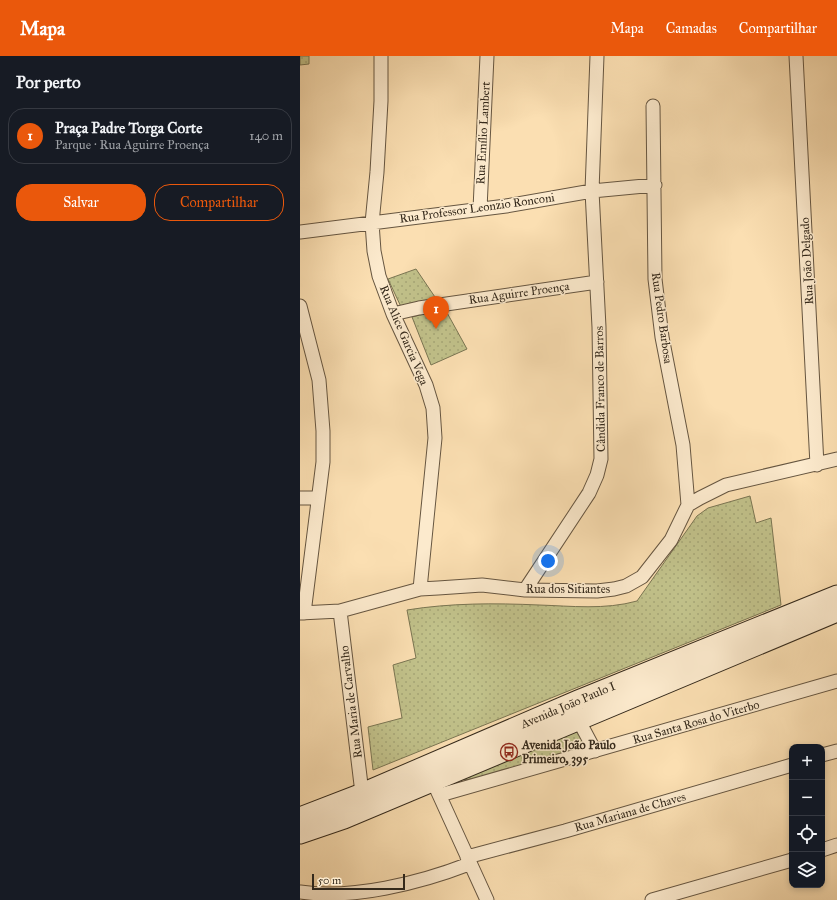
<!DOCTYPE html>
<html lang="pt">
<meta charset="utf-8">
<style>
body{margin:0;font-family:"IM FELL Great Primer",serif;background:#242831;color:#f1f3f6}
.controls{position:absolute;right:12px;bottom:12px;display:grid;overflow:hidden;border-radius:8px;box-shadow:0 2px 6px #0003}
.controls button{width:36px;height:36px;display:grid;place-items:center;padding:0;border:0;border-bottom:1px solid #363941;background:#171b24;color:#f1f3f6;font:20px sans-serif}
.scale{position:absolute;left:12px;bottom:10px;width:93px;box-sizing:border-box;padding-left:4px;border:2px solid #34291b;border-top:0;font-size:11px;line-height:14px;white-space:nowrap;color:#34291b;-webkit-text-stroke:3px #fceacd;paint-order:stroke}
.you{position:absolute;left:248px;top:505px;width:14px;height:14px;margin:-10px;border:3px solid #fff;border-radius:50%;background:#1a73e8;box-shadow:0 0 0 6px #1a73e833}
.badge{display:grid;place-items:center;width:26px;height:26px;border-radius:50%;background:#ea580c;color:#fff;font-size:13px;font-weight:700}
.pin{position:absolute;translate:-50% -33px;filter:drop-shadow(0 1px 2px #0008)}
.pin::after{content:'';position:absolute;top:21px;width:14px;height:12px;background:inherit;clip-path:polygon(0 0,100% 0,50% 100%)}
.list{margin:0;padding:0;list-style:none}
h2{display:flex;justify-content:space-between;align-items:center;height:52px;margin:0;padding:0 16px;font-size:17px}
h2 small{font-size:13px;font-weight:400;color:#9ea1a6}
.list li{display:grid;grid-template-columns:26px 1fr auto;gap:12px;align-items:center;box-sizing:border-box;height:56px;margin:0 8px 8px;padding:0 8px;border:1px solid #363941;border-radius:16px}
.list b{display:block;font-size:15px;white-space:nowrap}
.list p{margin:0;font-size:13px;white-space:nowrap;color:#9ea1a6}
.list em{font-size:13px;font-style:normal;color:#9ea1a6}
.actions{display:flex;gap:8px;padding:12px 16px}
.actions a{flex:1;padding:9px 0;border:1px solid #ea580c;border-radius:16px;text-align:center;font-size:14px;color:#ea580c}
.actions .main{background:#ea580c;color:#fff}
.icon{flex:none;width:22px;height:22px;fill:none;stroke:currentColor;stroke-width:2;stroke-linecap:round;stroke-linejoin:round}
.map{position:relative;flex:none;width:537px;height:844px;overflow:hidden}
header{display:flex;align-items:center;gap:24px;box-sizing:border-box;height:56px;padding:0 20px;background:#ea580c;color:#fff}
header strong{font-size:19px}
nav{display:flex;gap:22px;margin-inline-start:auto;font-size:14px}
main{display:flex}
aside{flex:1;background:#171b24}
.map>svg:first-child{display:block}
</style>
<header>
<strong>Mapa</strong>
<nav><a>Mapa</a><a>Camadas</a><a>Compartilhar</a></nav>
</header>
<main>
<aside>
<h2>Por perto<small></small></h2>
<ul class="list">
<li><span class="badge">1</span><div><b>Praça Padre Torga Corte</b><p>Parque · Rua Aguirre Proença</p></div><em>140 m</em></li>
</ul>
<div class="actions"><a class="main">Salvar</a><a>Compartilhar</a></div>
</aside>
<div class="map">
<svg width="537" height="844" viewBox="0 0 537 844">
<defs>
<pattern id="grass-dots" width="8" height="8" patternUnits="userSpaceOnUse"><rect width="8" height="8" fill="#c1c18a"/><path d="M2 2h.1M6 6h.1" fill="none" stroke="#a6a676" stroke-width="1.8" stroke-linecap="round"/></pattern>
</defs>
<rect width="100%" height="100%" fill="#fbdfb2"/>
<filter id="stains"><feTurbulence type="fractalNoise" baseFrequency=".005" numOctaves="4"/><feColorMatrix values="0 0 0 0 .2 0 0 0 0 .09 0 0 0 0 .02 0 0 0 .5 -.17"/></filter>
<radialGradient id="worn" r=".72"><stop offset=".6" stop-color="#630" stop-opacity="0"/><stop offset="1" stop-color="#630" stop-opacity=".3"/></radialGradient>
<!-- grass -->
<path fill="url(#grass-dots)" stroke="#7a7552" d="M 0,0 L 9,0 L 9,8 L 0,9 Z
M 116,213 L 137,244 L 102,253 L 88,223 Z
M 145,253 L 167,293 L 131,309 L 112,261 Z
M 450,440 L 456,467 L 471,462 L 481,549 L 73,714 L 68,671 L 102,662 L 93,609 L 116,602 L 107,554 C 150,547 194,547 239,549 C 271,550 305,554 337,545 L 397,460 L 408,452 Z
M 268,669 L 297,691 L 177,723 L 133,725 Z"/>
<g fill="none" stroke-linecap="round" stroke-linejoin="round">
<!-- minor casing -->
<g stroke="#665641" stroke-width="15">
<path id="minor" d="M 81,0 L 81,45 L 77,116 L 72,167 L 74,195 L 79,220 L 93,258 L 126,329 L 133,352 L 135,382 L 120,533
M 496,0 L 517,409
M 353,50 L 355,223 L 362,281 L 383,389 L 388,449
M 180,153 L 187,0
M 0,176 L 206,150 L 292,135 L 355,129
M 0,250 L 19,324 L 23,375 L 23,406 L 4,557
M 93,258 L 119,252 L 297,226
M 0,442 L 18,442
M 225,534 L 289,437 L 297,419 L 301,403 L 299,271 L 292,135 L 297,0
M 40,555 L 62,737
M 0,557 L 40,555 L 120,533 L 138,532 L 182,529 L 225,534 L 297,535 L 314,533 L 326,530 L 342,521 L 371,484 L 388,449 L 400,442 L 426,429 L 537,403
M 279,665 L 295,695
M 522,699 L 537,695
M 136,732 L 187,844
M 140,739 L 537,625
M 522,794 L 537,789
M 167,801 L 265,775 L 492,709
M 0,836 C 52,844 120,827 169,808
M 352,844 L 492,804"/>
</g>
<!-- secondary casing -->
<g stroke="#34291b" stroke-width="21">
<path id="secondary" d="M 0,761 L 62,737 L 278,644 L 537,539
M 0,778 L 44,763 L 537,556"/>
</g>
<!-- minor -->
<use href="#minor" stroke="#fceacd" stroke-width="13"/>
<!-- secondary -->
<use href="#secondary" stroke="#fceacd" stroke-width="19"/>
</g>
<!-- icons -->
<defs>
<g id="bus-ring" transform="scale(0.9)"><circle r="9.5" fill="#fceacd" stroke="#8f2418" stroke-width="1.5"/><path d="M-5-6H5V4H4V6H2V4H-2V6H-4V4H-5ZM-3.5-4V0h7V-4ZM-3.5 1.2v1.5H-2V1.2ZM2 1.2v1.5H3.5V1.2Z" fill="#8f2418"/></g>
</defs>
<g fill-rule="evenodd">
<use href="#bus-ring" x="209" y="696"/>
</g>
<g text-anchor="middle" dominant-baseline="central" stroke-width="3" stroke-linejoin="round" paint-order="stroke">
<!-- street labels -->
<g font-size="12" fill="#34291b" stroke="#fceacd">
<text transform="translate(183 77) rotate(-87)">Rua Emílio Lambert</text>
<text transform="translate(177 152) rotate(-8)">Rua Professor Leonzio Ronconi</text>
<text transform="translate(507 205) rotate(-93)">Rua João Delgado</text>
<text transform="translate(219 237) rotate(-8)">Rua Aguirre Proença</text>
<text transform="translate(362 262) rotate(82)">Rua Pedro Barbosa</text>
<text transform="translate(104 279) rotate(67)">Rua Alice Garcia Vega</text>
<text transform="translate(300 333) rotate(-91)">Cândida Franco de Barros</text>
<text x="268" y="533">Rua dos Sitiantes</text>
<text transform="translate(51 646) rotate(-97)">Rua Maria de Carvalho</text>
<text transform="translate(268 649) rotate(-23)">Avenida João Paulo I</text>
<text transform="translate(396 666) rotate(-16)">Rua Santa Rosa do Viterbo</text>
<text transform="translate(330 756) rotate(-16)">Rua Mariana de Chaves</text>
</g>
<!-- poi labels -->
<g font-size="12" font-weight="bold" fill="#34291b" stroke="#fceacd" text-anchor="start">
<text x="222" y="689">Avenida João Paulo<tspan x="222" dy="14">Primeiro, 395</tspan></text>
</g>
</g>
<rect width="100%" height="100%" filter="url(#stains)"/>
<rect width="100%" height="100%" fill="url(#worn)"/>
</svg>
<div class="controls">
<button>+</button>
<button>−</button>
<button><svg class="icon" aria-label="locate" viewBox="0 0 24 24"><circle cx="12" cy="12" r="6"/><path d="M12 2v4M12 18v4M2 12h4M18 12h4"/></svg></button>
<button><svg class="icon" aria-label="layers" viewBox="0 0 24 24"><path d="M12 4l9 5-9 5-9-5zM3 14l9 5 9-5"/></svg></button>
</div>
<div class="scale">50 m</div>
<div class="you"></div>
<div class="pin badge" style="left:136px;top:273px">1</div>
</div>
</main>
